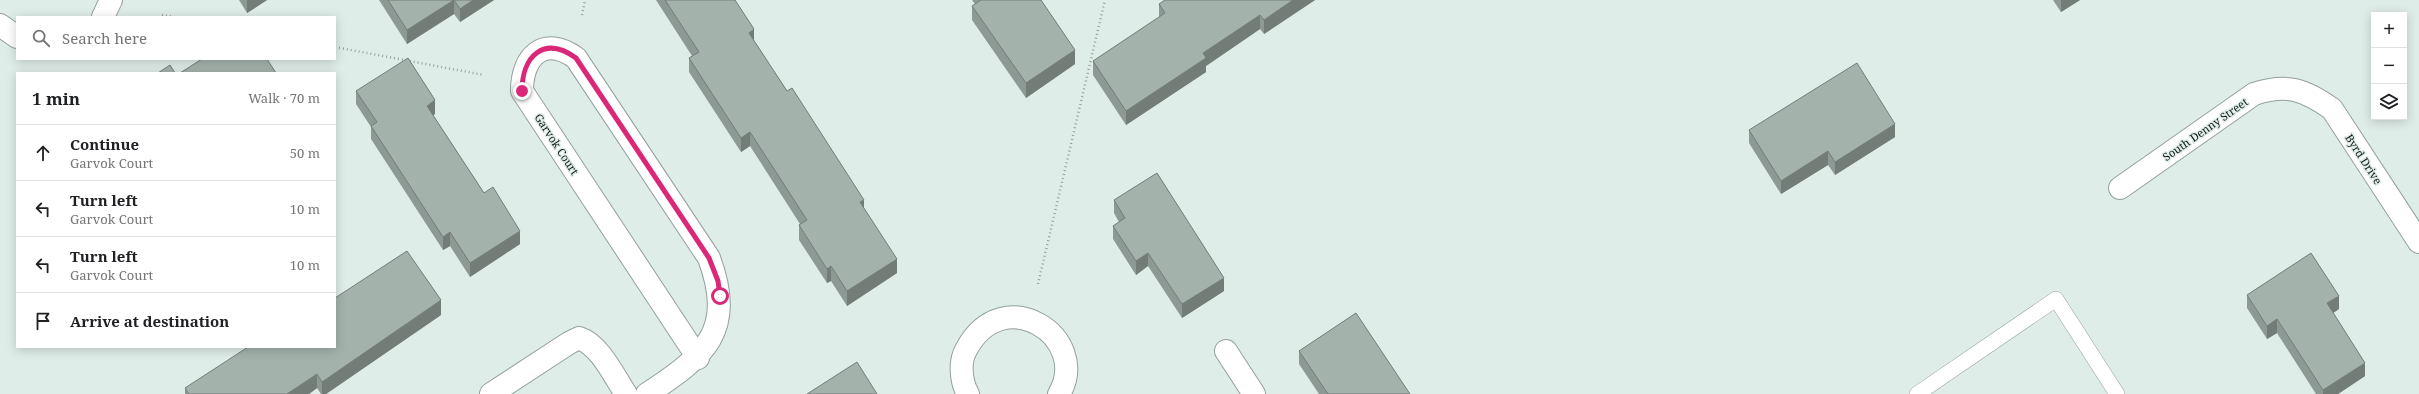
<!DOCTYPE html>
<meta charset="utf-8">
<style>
body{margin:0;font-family:"Noto Serif",serif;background:#f6f6f6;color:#202124}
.controls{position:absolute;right:12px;top:12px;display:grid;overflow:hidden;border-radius:0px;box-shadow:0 2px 10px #0003}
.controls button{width:36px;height:36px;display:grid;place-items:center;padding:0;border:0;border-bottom:1px solid #e0e0e0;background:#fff;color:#202124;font:20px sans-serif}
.stop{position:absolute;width:12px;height:12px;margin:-9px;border:3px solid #db2777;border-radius:50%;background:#fff}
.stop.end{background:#db2777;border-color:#fff;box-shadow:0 1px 4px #0008}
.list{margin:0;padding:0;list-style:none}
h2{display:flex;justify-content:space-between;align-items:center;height:52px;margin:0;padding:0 16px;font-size:17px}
h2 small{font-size:13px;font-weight:400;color:#757577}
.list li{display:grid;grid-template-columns:26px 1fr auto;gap:12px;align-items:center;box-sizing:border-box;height:56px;padding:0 16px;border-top:1px solid #e0e0e0}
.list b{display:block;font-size:15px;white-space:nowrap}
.list p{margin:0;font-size:13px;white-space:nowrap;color:#757577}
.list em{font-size:13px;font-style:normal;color:#757577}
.icon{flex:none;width:22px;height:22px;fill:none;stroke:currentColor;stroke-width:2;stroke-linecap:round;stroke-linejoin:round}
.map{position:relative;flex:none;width:2419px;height:394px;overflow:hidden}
.search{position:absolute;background:#fff;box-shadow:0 2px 10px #0003;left:16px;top:16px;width:320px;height:44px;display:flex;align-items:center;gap:10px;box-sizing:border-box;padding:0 14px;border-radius:0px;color:#757577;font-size:15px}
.panel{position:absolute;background:#fff;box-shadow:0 2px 10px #0003;left:16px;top:72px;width:320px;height:276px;border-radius:0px}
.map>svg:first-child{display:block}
</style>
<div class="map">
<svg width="2419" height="394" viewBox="0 0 2419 394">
<rect width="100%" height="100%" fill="#dfede8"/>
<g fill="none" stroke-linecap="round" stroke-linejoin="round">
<!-- lane casing -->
<g stroke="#93a09b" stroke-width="16">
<path id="lane" d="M 1917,394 L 2056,299 L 2117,394"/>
</g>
<!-- street casing -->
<g stroke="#93a09b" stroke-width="24">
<path id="street" d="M 103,17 L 111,0
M 0,25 L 17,37
M 2120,188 L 2254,94 C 2288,83 2305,90 2332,109 L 2419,242
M 1226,351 L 1254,394
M 491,394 L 569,343 L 579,338 C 600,345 614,376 626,394
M 647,394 C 705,356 736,331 709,258 L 576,58 C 544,35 522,56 522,91 L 698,358
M 968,394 C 961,382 959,362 966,350 C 1003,279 1092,338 1059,394"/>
</g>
<!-- path -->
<path stroke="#96a09d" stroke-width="2.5" stroke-dasharray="1 3" stroke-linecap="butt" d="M 162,15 L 174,17
M 582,15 L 585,0
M 335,47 L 484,75
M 1038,284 L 1105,0"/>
<!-- lane -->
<use href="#lane" stroke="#fff" stroke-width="15"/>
<!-- street -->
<use href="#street" stroke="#fff" stroke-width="22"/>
</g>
<!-- wall -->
<path fill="#8d9994" d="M 239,0 L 267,0 L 247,13 Z
M 379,0 L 494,0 L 460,22 L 454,14 L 407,44 Z
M 656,0 L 735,0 L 754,41 L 787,91 L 864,209 L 897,273 L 847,306 L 831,281 L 827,283 L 799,240 L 799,225 L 800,224 L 750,146 L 741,152 L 689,72 L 689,58 L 692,56 Z
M 972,0 L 1041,0 L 1075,64 L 1026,98 L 972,20 L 972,6 L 975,4 Z
M 1165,0 L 1315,0 L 1264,34 L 1260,29 L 1206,66 L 1206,72 L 1126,125 L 1093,75 L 1093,61 L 1159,18 L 1159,4 Z
M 2053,0 L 2080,0 L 2061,12 Z
M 356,91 L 435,114 L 433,115 L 484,193 L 520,244 L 470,277 L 450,246 L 443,250 L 371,139 L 371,127 L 356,104 Z
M 1749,130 L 1895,137 L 1835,175 L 1828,165 L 1781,194 L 1749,143 Z
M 1114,200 L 1224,291 L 1182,318 L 1148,266 L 1136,275 L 1113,239 L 1113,226 L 1119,222 L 1114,213 Z
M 2247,295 L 2339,309 L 2333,313 L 2365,376 L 2338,394 L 2316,394 L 2277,333 L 2267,339 L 2247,308 Z
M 441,315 L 326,394 L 321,394 L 317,388 L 309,394 L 185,394 L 185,388 Z
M 1299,351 L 1410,394 L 1319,394 L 1299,364 Z"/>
<!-- shaded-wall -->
<path fill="#737d78" d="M 247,0 L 267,0 L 247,13 Z
M 454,0 L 454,14 L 407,44 L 407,30 Z
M 473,0 L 494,0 L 460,22 L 460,9 Z
M 1293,0 L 1315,0 L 1264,34 L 1264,20 Z
M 2061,0 L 2080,0 L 2061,12 Z
M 1260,15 L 1260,29 L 1206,66 L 1206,72 L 1126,125 L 1126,111 L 1203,53 Z
M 754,29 L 754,44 L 749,33 Z
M 1075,50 L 1075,64 L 1026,98 L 1026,83 Z
M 435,100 L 435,114 L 427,119 L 427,106 Z
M 1895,124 L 1895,137 L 1835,175 L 1835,162 Z
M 750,132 L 750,146 L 741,152 L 741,138 Z
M 1828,151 L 1828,165 L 1781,194 L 1781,181 Z
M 864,200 L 864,214 L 860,202 Z
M 520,231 L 520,244 L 470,277 L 470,263 Z
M 450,232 L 450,246 L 443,250 L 443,237 Z
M 1148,253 L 1148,266 L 1136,275 L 1136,261 Z
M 897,259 L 897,273 L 847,306 L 847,291 Z
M 831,266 L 831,281 L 827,283 L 827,269 Z
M 1224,278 L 1224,291 L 1182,318 L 1182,304 Z
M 2339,296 L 2339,309 L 2327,317 L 2327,303 Z
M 441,300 L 441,315 L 326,394 L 322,394 L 322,382 Z
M 2277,319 L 2277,333 L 2267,339 L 2267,326 Z
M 2365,363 L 2365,376 L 2338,394 L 2323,394 L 2323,390 Z
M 317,374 L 317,388 L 309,394 L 287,394 Z"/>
<!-- building -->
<path fill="#a4b2ac" stroke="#737d78" d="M 388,0 L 473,0 L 460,9 L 454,0 L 407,30 Z
M 665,0 L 735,0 L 754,29 L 749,33 L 787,91 L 792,88 L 864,200 L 860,202 L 897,259 L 847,291 L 831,266 L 827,269 L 799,225 L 807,220 L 750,132 L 741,138 L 689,58 L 699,52 Z
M 981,0 L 1041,0 L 1075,50 L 1026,83 L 972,6 Z
M 1165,0 L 1293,0 L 1264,20 L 1260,15 L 1203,53 L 1206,58 L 1126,111 L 1093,61 L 1165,13 L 1159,4 Z
M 408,58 L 435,100 L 427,106 L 484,193 L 493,187 L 520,231 L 470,263 L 450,232 L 443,237 L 371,126 L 377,122 L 356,91 Z
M 202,59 L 267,59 L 276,73 L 180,73 Z
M 1857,63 L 1895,124 L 1835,162 L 1828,151 L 1781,181 L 1749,130 Z
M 170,65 L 175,73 L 158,73 Z
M 1157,173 L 1224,278 L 1182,304 L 1148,253 L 1136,261 L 1113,226 L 1125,218 L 1114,200 Z
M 407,251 L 441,300 L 322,382 L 317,374 L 287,394 L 189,394 L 185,388 L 248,347 L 335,347 L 335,298 Z
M 2311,253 L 2339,296 L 2327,303 L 2365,363 L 2323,390 L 2277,319 L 2267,326 L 2247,295 Z
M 1356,313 L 1410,394 L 1328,394 L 1299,351 Z
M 857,362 L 877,394 L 807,394 Z"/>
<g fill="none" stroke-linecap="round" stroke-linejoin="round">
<!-- route -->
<path stroke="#db2777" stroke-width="5" d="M 522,91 C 522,56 544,35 576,58 L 709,258 L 718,281 L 720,296"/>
</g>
<g text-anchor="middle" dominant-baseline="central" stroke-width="3" stroke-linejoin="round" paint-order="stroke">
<!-- street labels -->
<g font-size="11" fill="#141917" stroke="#dfede8">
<text transform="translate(2205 129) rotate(-35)">South Denny Street</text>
<text transform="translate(557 144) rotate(57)">Garvok Court</text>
<text transform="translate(2364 159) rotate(57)">Byrd Drive</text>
</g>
</g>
</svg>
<div class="controls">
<button>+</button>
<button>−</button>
<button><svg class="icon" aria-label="layers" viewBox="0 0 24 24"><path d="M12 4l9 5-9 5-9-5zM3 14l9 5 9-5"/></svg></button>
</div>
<div class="stop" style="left:720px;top:296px"></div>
<div class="stop end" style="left:522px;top:91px"></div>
<div class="search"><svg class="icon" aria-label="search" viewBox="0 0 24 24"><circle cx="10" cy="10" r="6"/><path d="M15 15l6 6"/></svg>Search here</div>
<section class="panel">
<h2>1 min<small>Walk · 70 m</small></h2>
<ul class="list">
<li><svg class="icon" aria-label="ahead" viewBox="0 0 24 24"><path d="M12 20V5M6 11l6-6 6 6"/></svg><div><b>Continue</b><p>Garvok Court</p></div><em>50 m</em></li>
<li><svg class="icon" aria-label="left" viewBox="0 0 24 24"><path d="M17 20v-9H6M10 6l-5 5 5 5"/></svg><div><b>Turn left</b><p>Garvok Court</p></div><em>10 m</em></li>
<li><svg class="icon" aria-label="left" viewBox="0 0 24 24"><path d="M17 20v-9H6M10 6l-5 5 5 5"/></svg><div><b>Turn left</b><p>Garvok Court</p></div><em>10 m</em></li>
<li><svg class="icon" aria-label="arrive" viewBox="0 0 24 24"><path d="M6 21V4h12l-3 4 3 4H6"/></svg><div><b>Arrive at destination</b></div></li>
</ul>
</section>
</div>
